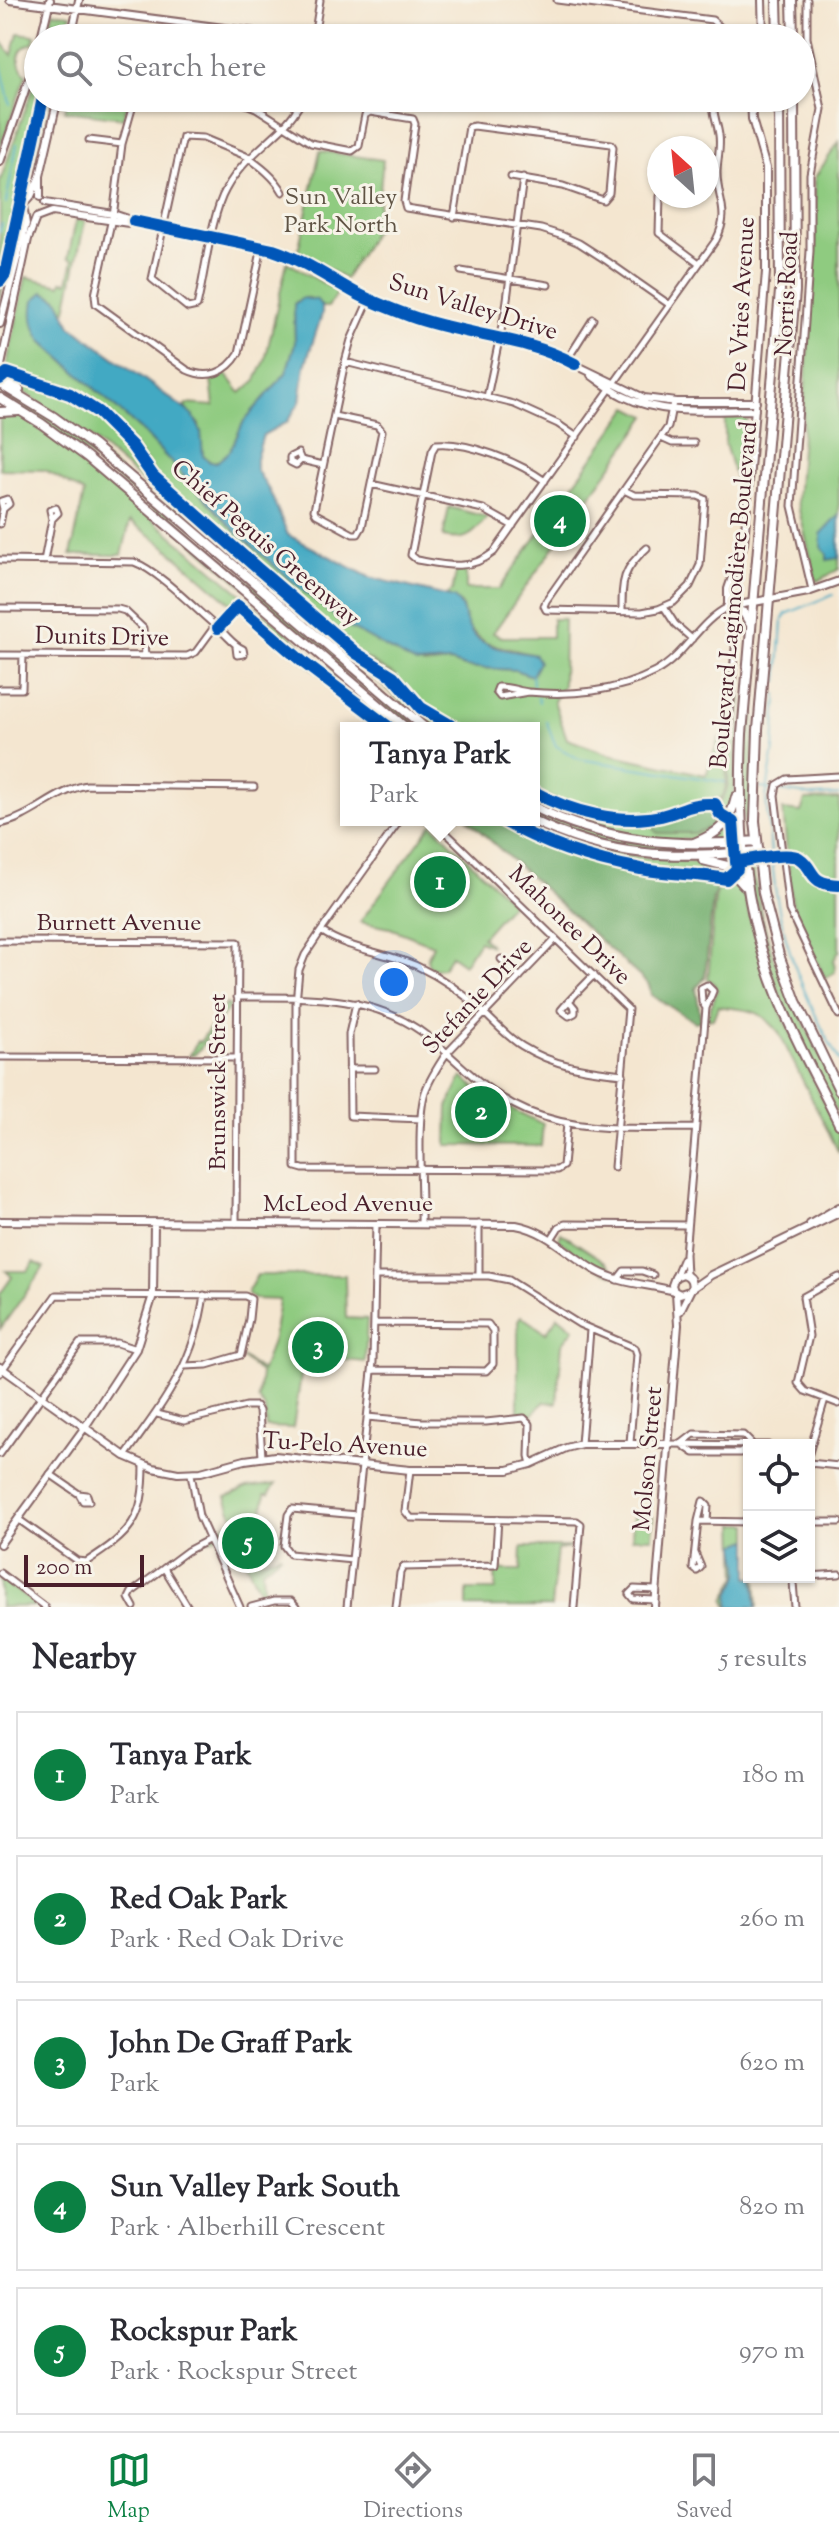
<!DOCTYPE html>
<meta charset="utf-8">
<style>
body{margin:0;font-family:"Sorts Mill Goudy",serif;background:#f2f2f3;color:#2b2b33}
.controls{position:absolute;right:24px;bottom:24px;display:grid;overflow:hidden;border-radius:0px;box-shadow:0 2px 6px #0004}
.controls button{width:72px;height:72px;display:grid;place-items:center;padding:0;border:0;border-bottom:2px solid #e1e1e2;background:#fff;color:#2b2b33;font:40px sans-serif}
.compass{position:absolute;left:647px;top:136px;width:72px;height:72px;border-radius:50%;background:#fff;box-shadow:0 2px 6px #0004;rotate:333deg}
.scale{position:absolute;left:24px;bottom:20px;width:120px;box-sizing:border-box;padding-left:8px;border:4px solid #4a1f2b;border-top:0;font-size:22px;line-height:28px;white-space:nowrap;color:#4a1f2b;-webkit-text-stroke:6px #f7f3e8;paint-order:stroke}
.you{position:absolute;left:394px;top:982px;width:28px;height:28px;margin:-20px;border:6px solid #fff;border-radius:50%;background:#1a73e8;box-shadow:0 0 0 12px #1a73e833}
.badge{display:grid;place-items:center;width:52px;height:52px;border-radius:50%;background:#0b8043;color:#fff;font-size:26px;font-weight:700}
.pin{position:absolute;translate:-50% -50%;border:4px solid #fff;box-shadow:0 2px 8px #0006}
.popup{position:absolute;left:340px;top:722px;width:200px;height:104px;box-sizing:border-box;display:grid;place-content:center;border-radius:0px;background:#fff;filter:drop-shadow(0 2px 6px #0005);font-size:26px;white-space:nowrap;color:#7c7c81}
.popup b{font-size:30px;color:#2b2b33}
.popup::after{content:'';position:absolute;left:50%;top:100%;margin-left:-16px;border:16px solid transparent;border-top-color:#fff}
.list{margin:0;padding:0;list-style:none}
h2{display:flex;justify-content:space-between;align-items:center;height:104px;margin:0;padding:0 32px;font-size:34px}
h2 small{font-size:26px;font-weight:400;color:#7c7c81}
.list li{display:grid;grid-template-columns:52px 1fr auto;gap:24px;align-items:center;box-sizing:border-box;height:128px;margin:0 16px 16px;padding:0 16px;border:2px solid #e1e1e2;border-radius:0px}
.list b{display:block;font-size:30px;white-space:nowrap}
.list p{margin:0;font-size:26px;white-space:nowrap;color:#7c7c81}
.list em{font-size:26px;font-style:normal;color:#7c7c81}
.icon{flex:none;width:44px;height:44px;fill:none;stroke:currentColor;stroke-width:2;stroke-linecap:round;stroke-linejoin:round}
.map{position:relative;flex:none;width:839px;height:1607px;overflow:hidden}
.search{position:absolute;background:#fff;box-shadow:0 2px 6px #0004;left:24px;right:24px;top:24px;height:88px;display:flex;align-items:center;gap:20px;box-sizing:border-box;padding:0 28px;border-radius:44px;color:#7c7c81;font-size:30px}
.sheet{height:824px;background:#fff}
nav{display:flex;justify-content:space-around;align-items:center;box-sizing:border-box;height:112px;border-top:2px solid #e1e1e2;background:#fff;font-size:22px;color:#7c7c81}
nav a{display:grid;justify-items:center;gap:4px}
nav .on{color:#0b8043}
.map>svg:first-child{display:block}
</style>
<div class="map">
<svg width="839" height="1607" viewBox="0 0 839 1607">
<rect width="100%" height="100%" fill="#f7f3e8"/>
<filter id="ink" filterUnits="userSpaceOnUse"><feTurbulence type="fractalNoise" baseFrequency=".0125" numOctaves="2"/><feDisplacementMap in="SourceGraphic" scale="16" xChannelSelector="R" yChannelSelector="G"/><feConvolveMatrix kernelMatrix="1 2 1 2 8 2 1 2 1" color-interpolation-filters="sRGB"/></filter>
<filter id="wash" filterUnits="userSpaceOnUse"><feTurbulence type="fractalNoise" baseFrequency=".006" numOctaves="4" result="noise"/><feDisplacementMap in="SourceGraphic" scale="32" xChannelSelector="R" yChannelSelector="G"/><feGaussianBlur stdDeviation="1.8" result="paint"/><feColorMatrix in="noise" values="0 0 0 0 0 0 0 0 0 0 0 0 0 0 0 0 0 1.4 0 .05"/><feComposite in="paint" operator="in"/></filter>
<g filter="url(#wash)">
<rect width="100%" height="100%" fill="#f4e6d0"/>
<!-- green -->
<path fill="#8fcb80" stroke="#6c7556" stroke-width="2" d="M 53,12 L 71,14 L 65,38 L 47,38 Z
M 18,33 L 35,35 L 33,43 C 15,48 16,63 26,75 L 0,148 L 0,39 L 12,55 Z
M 38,73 L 38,98 L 50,98 L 0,298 L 0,181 Z
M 68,98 L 130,98 L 123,118 L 65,111 Z
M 839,142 L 839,569 L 818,581 L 816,580 L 797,502 L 815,252 L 815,177 Z
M 320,151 L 383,160 L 376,228 L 345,279 L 298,251 Z
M 76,220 L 85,221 L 66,310 L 64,312 L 58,299 L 44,292 C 34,311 29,322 42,341 L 144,433 L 236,532 L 302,590 L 350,628 L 424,665 L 450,662 L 465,667 L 515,670 L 532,676 L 535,655 L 486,643 L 468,628 L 461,604 L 446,595 L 452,591 L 457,569 L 466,569 L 466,589 L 499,589 L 629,407 L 647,416 L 493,633 L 501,637 L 552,637 L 552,619 L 564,619 L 563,686 L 554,701 L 567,739 L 609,754 L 706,775 L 719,738 L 726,739 C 724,759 730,778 723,796 L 714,802 L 692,803 L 659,815 L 624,816 L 578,809 L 534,791 L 534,728 L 457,728 L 425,710 L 395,676 L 359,654 L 335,634 L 162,483 L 128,439 L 95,408 L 66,392 L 10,374 C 33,385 59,388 81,401 C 117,423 136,460 165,488 L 350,650 L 393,678 L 419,708 L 453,728 L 432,728 L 90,437 L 24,392 L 5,375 L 8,374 L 6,368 L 26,277 L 61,285 L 62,281 L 68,282 L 73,260 L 68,258 Z
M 287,262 L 338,292 L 328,307 L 322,307 C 315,297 303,294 294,304 L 295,343 L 286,373 L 244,421 L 230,451 L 222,460 L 211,462 L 203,456 L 199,424 L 184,407 L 186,404 L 214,406 L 211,380 L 226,374 L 241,393 L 256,380 L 265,361 Z
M 1,390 L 34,408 L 101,455 L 422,728 L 410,728 L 89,455 L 6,398 L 0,393 Z
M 0,413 L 18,414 L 80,458 L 400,728 L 392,728 L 309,665 L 240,606 L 234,606 L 161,543 L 130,521 L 122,555 L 71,555 L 84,493 L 45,470 L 0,469 Z
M 725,416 L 747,417 L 740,494 L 725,444 Z
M 449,507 L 487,517 C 474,535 466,542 443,537 Z
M 756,695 L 751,780 L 752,829 L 746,838 L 742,797 L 748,696 Z
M 735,697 L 742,697 L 733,801 L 727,818 L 717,806 C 736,785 725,766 728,739 L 732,736 Z
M 534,793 C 571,813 614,824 656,817 C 671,815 684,806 699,804 L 687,808 L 712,818 L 719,815 L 727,819 C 694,864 574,824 534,802 Z
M 839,799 L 839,951 L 834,960 L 835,972 L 825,978 L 796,919 L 791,896 L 783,810 L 801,812 L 805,800 Z
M 534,810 L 623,840 L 673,847 L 730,847 L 737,850 C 656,855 609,849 534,818 Z
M 734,814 L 737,840 L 703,842 Z
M 504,820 L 523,820 L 569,840 L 622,855 L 710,864 L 731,874 L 724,878 L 701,873 L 629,866 L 562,847 Z
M 432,824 L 512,903 L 482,937 L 491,946 L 479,941 L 464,964 L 451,955 L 443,968 L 435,969 L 429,966 L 427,959 L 433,945 L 390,928 L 360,922 Z
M 747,859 L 752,863 L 761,912 L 774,960 L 839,1095 L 839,1117 C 808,1053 772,990 756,921 C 752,900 750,879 747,859 Z
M 732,875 L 745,897 L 752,927 L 781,1012 L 839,1135 L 839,1153 L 778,1031 C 755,1005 749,1012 718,1006 L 713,1019 L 707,1018 L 717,991 L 714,983 L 708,979 L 715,899 L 717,891 Z
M 226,1004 L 230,1006 L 199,1050 L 194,1055 L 190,1055 L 197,1041 L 200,1042 Z
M 462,1077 L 489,1098 L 543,1124 L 541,1146 L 447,1145 L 448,1107 Z
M 561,1233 L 607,1263 L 617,1275 C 595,1271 576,1253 559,1240 Z
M 34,1262 L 44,1267 L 0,1329 L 0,1294 L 12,1277 L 6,1271 L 28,1271 Z
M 257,1275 L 345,1275 L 346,1318 L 367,1319 L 365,1362 L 304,1356 L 293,1428 L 266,1427 L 265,1409 L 258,1399 L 261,1374 L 242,1357 L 262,1371 L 273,1338 L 279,1300 L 254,1299 L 247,1293 Z
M 521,1316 L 546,1333 L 558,1316 L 574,1329 L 562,1344 L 557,1403 L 544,1402 L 531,1416 L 518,1415 L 518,1320 Z
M 276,1484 L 269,1494 L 265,1494 L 258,1553 L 260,1560 L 281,1554 L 262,1570 L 264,1601 L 231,1530 L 210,1540 L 207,1534 L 234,1519 L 226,1497 L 247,1488 Z
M 633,1517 L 653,1517 L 652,1538 L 632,1538 Z
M 735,1524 L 749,1524 L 749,1577 L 756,1577 L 758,1607 L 728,1607 L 725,1600 L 737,1576 Z
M 522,1547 L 578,1547 L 557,1550 L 551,1607 L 467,1607 L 467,1590 L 496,1590 L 495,1567 L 498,1565 L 503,1570 L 521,1570 Z
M 0,1579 L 38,1606 L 0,1607 Z"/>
<!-- forest -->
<path fill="#73af6e" stroke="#5e674c" stroke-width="2" d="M 699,804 L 712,805 L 719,815 L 713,817 L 711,827 L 695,833 L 658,833 L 654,830 L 654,827 Z
M 468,820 L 500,820 L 562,849 L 640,870 L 699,874 L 722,879 L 713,897 L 705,978 L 696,988 L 701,1021 L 695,1022 L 651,995 L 649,985 Z"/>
<!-- water -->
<path fill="#43a9c3" stroke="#466477" stroke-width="2" d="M 44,292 L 58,299 L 71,326 L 193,415 L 201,431 L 203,456 L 210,462 L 217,462 L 230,451 L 244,421 L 286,373 L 295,343 L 294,304 L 303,298 L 317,300 L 322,307 L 322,314 L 305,366 L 300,402 L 287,422 L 263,435 L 256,459 L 256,469 L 270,492 L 288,535 L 369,577 L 454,598 C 464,606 463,615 468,626 C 478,650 513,650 535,655 L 539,662 L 532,676 L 515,670 L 465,667 L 450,662 L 416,664 L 350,628 L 302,590 L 236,532 L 144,433 L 42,341 C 33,328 31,316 34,300 Z
M 839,515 L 839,558 L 827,560 L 827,554 L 821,547 L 821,534 Z
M 749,1540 L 749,1577 L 754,1577 L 757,1607 L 730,1607 C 726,1594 736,1586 739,1574 C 741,1563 736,1555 736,1545 Z"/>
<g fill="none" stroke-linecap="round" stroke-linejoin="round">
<!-- stream -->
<path stroke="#43a9c3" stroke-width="2" d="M 0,61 L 10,104
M 6,203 L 17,144
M 0,231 L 2,224
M 532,676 L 533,685
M 778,682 L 782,621 L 786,614 L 833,595
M 538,698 L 539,702
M 546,721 L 556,746 L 579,759 L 725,782
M 761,788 L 814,796 L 839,795
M 771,853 L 766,798 L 774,749 L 777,694
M 772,862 C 779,940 803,994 839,1061"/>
</g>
</g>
<g filter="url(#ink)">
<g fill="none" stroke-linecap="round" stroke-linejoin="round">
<!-- minor casing -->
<g stroke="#866565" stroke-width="9">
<path id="minor" d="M 557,0 L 712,20 L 720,27 L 719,38
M 807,0 L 807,38 L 822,109 L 810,174 L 810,251 L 792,506 L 812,590
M 314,38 L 320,0
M 135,98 L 122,144 L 114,209 L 95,295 L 96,304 L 187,370 C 208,380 227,373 239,353 L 262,247
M 231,98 L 256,108 L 311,143 L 352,151 L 359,146 L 365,115 L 370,112 L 413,119 L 415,124 L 404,201 L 406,208 L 541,229 L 563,236 L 579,243 L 607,261 L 670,305
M 89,140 L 122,144
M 707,157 L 718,158
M 283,192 C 275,177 260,166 246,156 L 203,138 L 183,137 L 152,279 L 188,308 L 197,306 C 205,274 211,215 226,189 C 239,165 261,148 281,129 C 290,119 297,111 303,98
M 660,196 L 659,233 L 699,263
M 454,217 L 469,127 L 474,126 L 611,144 L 613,147 L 609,193 L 603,200 L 563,186 L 511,177
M 461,271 L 548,285
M 567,360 L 593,319
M 345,362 L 514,404 L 558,424 L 577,437
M 487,397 L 506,307 L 523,178
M 334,416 L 377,425 L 382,431 L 362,527 L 358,534 L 353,534 L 316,514 L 314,510 L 345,362 L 351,340 L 369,300
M 661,438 L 672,443 L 694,443
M 301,460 L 298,453 L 290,457 L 290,462 L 296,465 L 301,460 L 323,465
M 545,481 C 519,462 468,441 436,444 L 432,451 L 411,555 L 417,560 C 445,565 469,572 494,552 L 716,240 C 731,211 717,201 717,173 C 717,161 721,147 719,135 C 717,121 712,112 713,98
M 371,484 L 483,509 L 513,526
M 624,490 L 634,495 L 698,496 L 705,499 L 700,565 L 690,586 L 674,602 L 658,609 L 642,612 L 546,610 L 544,606 L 546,601 L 668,427 L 673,402
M 0,524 L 3,509 L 1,501 L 7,499 L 9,504 L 3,509
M 0,560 L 134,562 C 159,571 197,611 219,629 C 228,636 233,645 243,649 L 244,654 L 237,655 L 236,647
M 44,561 L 52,519 L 50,510 L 56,508 L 58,513 L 52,519
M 664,607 L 675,624 L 692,639
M 0,608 L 118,609 L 125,611 L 143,628 L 145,656
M 622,612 C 622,581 622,569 647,548
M 0,655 L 187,656 L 196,652 L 215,626
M 0,689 L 22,689 L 23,655
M 528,692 L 500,697 L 496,692 L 498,687 C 508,686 518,691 528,692 C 570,696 617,692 655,672 C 685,656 698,622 728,607 L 736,636 L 728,737
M 839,776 L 787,779 L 777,785 L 775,795 L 789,910 L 839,1015
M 400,820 L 321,931 L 305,955 L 299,970 L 296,1003 L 296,1167 L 303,1169 L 557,1170 L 563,1166 L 567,1124
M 433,820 L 628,1009 L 614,1167
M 0,824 C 32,818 54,791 87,785 L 254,787
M 321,931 C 350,951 388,952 419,967 C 442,978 462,992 480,1009 C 494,1022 506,1036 522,1046 C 554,1066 586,1070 623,1074
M 0,941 L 238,942 L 236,1223
M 501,959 L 520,977
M 237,997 C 305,997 374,993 430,1038 C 462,1065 487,1094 527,1111 C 580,1133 638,1128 695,1128
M 570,1002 L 575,1008 L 575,1013 L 569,1016 L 561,1010 C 571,998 582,987 594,975
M 356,1003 L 349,1034 L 350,1116 L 421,1119
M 0,1057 L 237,1058
M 349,1069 L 375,1069
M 421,1224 C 422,1190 416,1121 425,1092 C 430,1078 438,1066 446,1054 L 556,939
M 552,1238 L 559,1227 L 565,1224 L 687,1225
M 686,1275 L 685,1254 L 706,1008 L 702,1002 L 701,988 L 707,985 L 713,991 L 706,1008
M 376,1276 L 489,1276 L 509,1280 L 579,1324 L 635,1348 L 637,1354 L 630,1443
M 479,1276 L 479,1224
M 675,1277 L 683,1258
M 839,1277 L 803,1297 L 809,1336 L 798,1383 L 805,1391 L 839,1404
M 617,1280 L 624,1271 L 642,1271 L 653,1275
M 372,1370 L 486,1371 L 493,1364 L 493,1331 L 488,1324 L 376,1323
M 0,1373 L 56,1295 L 245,1296 L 251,1299 L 249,1319 L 241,1355 L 207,1365 L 185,1366
M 157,1414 L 184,1421 L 246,1406 L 256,1406 L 259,1411 L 262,1457
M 367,1417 L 422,1422 L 486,1422 L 524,1418 L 530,1424 L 529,1456 L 531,1464
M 581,1444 L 590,1330
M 668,1444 L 768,1445
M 749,1446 L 740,1453 L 694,1453 L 681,1444 L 694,1434 L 743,1435 L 751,1443
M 809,1453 L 825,1399
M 0,1454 L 80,1343 L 117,1343 L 136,1349
M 125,1456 C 164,1402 195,1363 204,1295
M 809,1463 L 839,1466
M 410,1470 L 405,1511 L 411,1518 L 577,1521 L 581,1524 L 574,1607
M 50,1474 L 79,1494 L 83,1501 L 89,1501 L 87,1495 L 79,1494
M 191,1474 L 199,1516 L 240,1607
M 18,1519 L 77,1561 L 86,1562 C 131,1533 144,1520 144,1465
M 698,1521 L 703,1501 L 708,1506 L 707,1521
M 809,1522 L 839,1522
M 695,1553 L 701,1567 L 697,1571 L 693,1568 L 698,1521 L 749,1522
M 352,1560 L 290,1554 L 284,1546 L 288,1515 L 292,1509 L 357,1515
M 164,1568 L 188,1607
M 0,1573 L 45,1607
M 809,1576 L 839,1574
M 655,1600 L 633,1599 L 629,1594 L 634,1589 L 656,1590
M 134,1607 L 129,1598 L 132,1592 L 187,1551 L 208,1540
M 251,1607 L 274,1601 L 291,1601 L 296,1607
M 347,1607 L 373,1362 L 376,1224
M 396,1607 L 400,1573 L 403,1567 L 495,1565 L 498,1519
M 795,1607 L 793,1582 L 800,1577"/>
</g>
<!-- tertiary casing -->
<g stroke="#866565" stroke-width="10">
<path id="tertiary" d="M 10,0 L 300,38
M 762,0 L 763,38
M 41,38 L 50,0
M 71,38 L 79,0
M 751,98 L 752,119 L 766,168 L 766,272 L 744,543 L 728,589 L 728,607 L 808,592 L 839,581
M 754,98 L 794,105
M 0,162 L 38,53
M 40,197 L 40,176
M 45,203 L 113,214 L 134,221 L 273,250 L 294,257 L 357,293 L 390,309 L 436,324 L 504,339 L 549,352 L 644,398 L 676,402 L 756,402
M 0,324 L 26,224 L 23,205 L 31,196 L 40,176 L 58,98
M 0,370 L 28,239 L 36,218 L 52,212 L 129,223 L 134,221
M 591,375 C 601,382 611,390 623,396 C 663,416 712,410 755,410
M 0,1221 L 516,1225 C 549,1231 568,1255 597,1271 C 621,1284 648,1284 674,1291
M 810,1224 L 839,1207
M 689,1291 L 680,1294 L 674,1291 L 672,1285 L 675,1277 L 683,1274 C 690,1276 693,1281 691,1289
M 680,1311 L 691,1289 L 711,1275 L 839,1213
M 0,1367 L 125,1456 L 153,1468 L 178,1473 L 201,1472 L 245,1460 L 275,1456 L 410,1470 L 508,1470 L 531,1464 L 566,1448 L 581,1444 L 668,1444
M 0,1544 L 85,1427 L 136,1349 L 153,1295 L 154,1223
M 655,1607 L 678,1325 L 676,1292"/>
</g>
<!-- primary casing -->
<g stroke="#866565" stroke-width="12">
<path id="primary" d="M 777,0 L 778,38
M 792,0 L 793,38
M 779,98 L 780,291 L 742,734 C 738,830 742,907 778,997 C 795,1041 819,1082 839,1124
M 794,98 L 795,291 L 758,730 L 755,821 L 763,893 L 779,955 L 796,1001 L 839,1090
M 0,368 L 4,377 L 19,390
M 0,384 L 54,417 L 94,446 L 425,728
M 0,398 L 42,424 L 87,457 L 406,728
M 0,412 L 19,411
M 728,607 L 744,613 L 751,625
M 534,807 C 605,842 679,848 757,841
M 532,820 C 609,858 675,859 757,851
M 694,843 C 719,833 730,824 736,797
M 703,860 L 727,866 L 744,885"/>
</g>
<!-- minor -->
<use href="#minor" stroke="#fff" stroke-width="5"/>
<!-- tertiary -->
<use href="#tertiary" stroke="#fff" stroke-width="6"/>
<!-- primary -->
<use href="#primary" stroke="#fff" stroke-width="8"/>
<!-- cycleway casing -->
<g stroke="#f7f3e8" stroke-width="17">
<path id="cycleway" d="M 134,221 L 273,250 C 303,260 327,277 354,292 C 372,302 391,309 410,316 C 464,336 524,336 575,364
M 0,281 L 5,274 L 43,98
M 0,379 L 7,373 L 70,394 L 98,412 L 132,446 L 153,476 L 257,568 L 356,653 L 393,676 L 421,708 L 455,728
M 218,628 L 238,606 L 304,663 L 390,728
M 534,792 C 570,812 620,825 661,816 C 685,810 687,803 715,804 L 720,814 L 733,822 L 736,862 C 750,860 789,851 799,858 C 816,869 807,884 839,885
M 502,820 C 545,845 592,860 641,869 C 669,875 698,873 726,879 L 737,869 L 736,862"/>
</g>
<!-- cycleway -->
<use href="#cycleway" stroke="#0057b8" stroke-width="12"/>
</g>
</g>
<g text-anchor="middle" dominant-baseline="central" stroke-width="6" stroke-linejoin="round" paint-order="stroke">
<!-- park labels -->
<g font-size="24" fill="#5f5344" stroke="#f7f3e8">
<text x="341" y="198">Sun Valley<tspan x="341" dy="28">Park North</tspan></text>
</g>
<!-- street labels -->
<g font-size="24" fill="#4a1f2b" stroke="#f7f3e8">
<text transform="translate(788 294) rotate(-87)">Norris Road</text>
<text transform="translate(743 304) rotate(-87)">De Vries Avenue</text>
<text transform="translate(473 308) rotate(17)">Sun Valley Drive</text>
<text transform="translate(265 544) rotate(41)">Chief Peguis Greenway</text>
<text transform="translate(735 595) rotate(-85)">Boulevard Lagimodière Boulevard</text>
<text transform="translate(102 638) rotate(1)">Dunits Drive</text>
<text x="119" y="924">Burnett Avenue</text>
<text transform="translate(569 926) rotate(44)">Mahonee Drive</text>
<text transform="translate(478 997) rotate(-47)">Stefanie Drive</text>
<text transform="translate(219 1082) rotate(-90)">Brunswick Street</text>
<text x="348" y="1205">McLeod Avenue</text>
<text transform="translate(345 1446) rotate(3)">Tu-Pelo Avenue</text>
<text transform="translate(649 1459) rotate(-85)">Molson Street</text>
</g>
</g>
</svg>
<div class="controls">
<button><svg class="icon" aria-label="locate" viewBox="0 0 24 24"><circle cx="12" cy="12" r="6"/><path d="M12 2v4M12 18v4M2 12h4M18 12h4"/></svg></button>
<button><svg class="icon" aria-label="layers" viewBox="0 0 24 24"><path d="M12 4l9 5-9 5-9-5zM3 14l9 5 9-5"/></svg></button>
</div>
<svg class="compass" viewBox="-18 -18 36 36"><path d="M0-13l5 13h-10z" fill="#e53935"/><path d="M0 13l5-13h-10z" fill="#7c7c81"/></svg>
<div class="scale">200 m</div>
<div class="you"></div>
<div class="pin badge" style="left:440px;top:882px">1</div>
<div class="popup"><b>Tanya Park</b>Park</div>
<div class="pin badge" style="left:481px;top:1112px">2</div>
<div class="pin badge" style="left:318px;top:1347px">3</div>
<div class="pin badge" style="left:560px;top:521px">4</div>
<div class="pin badge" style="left:248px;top:1543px">5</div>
<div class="search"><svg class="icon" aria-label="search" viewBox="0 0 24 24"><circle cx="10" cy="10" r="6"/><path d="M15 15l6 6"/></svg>Search here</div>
</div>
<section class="sheet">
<h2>Nearby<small>5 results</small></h2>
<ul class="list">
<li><span class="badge">1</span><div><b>Tanya Park</b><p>Park</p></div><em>180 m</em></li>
<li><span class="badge">2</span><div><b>Red Oak Park</b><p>Park · Red Oak Drive</p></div><em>260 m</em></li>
<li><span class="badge">3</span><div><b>John De Graff Park</b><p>Park</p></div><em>620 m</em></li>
<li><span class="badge">4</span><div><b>Sun Valley Park South</b><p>Park · Alberhill Crescent</p></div><em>820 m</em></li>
<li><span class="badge">5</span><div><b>Rockspur Park</b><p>Park · Rockspur Street</p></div><em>970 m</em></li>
</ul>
</section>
<nav>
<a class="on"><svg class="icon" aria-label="map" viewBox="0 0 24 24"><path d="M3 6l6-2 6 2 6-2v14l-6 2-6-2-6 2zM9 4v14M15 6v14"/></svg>Map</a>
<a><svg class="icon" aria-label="directions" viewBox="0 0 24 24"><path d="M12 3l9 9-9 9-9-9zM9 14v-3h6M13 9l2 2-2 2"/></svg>Directions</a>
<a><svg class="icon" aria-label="saved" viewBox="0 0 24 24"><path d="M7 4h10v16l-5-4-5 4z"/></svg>Saved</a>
</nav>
